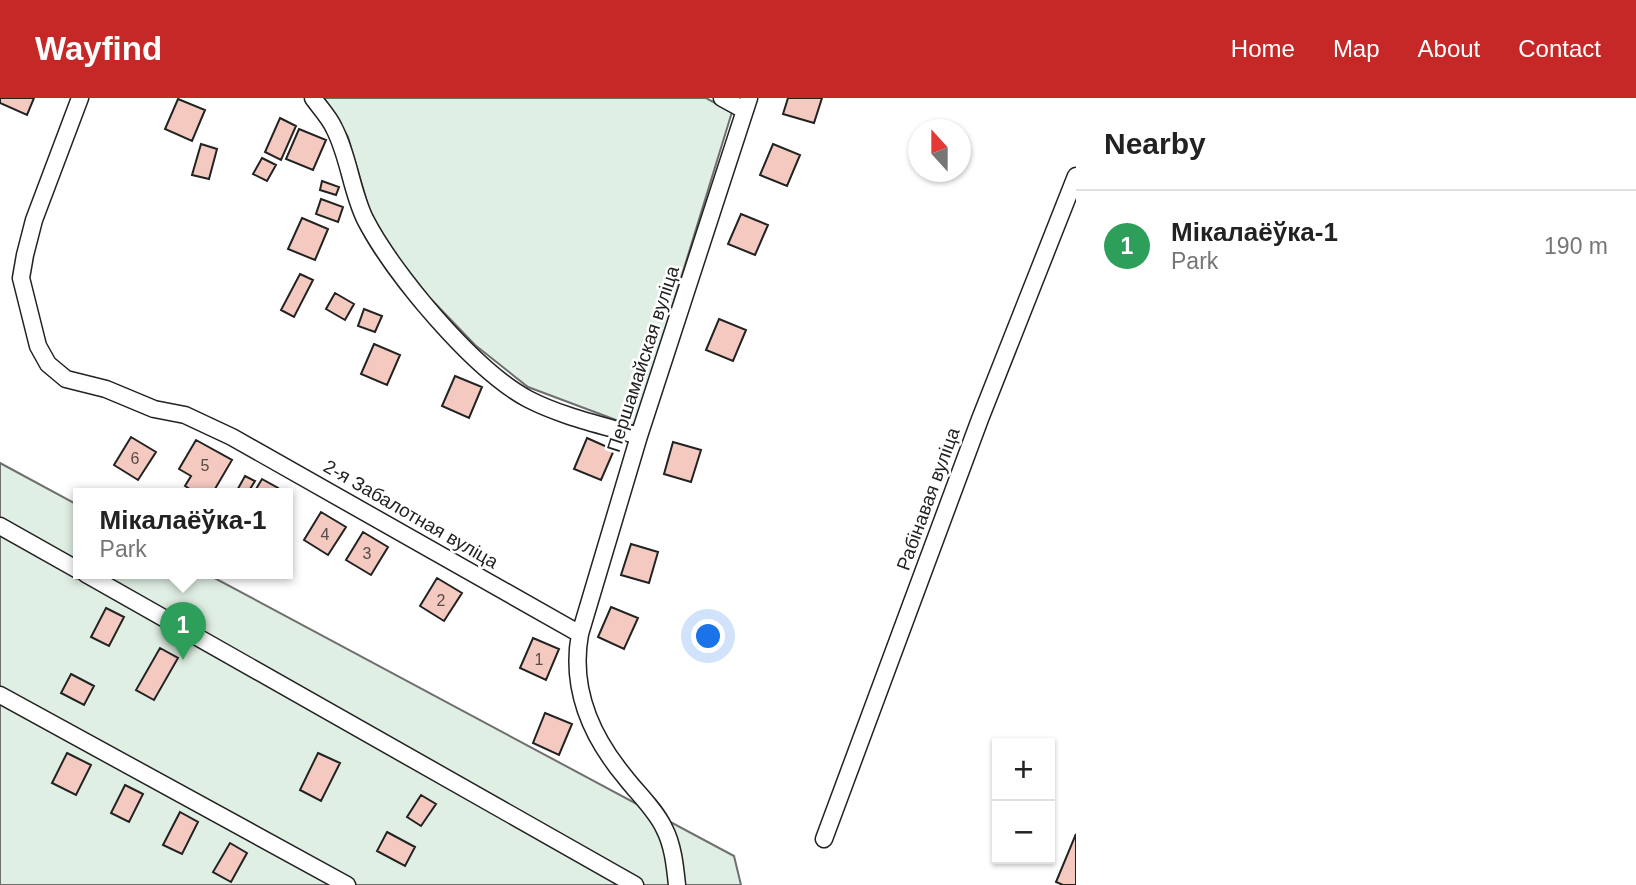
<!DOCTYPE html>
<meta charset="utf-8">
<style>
body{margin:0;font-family:Helvetica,sans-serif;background:#f2f2f2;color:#222}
.controls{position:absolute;right:21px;bottom:21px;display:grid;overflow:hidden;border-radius:0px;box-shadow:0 2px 5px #0004}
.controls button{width:63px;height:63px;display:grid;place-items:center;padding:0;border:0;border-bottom:2px solid #e0e0e0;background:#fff;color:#222;font:35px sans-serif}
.compass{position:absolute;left:908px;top:21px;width:63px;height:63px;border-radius:50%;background:#fff;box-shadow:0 2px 5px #0004;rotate:339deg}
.you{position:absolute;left:709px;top:539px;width:24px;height:24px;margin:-18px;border:5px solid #fff;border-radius:50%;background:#1a73e8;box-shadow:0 0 0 10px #1a73e833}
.badge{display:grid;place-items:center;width:46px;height:46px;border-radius:50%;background:#c62828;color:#fff;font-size:23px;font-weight:700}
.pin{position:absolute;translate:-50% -58px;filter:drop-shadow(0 2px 4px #0008)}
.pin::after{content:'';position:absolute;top:37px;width:24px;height:21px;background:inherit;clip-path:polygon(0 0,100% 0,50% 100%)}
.popup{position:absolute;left:73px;top:390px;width:220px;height:91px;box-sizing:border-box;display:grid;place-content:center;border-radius:0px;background:#fff;filter:drop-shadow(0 2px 5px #0005);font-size:23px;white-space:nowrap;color:#767676}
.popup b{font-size:26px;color:#222}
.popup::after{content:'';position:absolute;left:50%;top:100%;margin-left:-14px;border:14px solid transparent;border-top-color:#fff}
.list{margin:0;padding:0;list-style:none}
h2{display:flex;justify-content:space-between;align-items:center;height:91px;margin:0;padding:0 28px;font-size:30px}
h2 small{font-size:23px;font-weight:400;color:#767676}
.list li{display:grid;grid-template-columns:46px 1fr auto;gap:21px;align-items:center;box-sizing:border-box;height:112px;padding:0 28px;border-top:2px solid #e0e0e0}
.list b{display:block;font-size:26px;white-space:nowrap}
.list p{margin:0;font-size:23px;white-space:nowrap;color:#767676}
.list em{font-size:23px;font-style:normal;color:#767676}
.map{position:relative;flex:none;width:1076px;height:787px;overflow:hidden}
header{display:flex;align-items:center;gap:42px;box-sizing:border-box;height:98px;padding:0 35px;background:#c62828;color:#fff}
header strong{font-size:33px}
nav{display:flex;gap:38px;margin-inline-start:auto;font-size:24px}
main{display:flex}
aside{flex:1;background:#fff}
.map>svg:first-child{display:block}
</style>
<header>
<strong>Wayfind</strong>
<nav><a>Home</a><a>Map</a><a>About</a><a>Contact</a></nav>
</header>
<main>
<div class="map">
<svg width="1076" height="787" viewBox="0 0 1076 787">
<rect width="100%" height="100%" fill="#fff"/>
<!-- green -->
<path fill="#e0efe3" stroke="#6f6f6f" stroke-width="2" d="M 324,0 L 706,0 L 732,14 L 638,320 L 632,328 L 528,289 L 475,247 L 429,199 L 383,140 L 371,118 L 348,39 Z
M 0,365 L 78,407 L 78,476 L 207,476 L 734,758 L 741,787 L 0,787 Z"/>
<!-- building -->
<path fill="#f3c9c0" stroke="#222" stroke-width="2" d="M 0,0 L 34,0 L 27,17 L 0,5 Z
M 788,0 L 822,0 L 814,25 L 783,16 Z
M 178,1 L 205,12 L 192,43 L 165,31 Z
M 280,20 L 296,28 L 281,62 L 265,54 Z
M 299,31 L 326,42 L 313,72 L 286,61 Z
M 201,46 L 217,51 L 209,81 L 192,77 Z
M 773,46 L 800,57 L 787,88 L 760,77 Z
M 262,60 L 276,67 L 267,83 L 253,76 Z
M 322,83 L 339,89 L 336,97 L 320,92 Z
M 321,101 L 343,109 L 338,124 L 316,116 Z
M 741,116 L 768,127 L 755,157 L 728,146 Z
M 302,120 L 328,131 L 315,162 L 288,151 Z
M 300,176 L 313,182 L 294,219 L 281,212 Z
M 335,195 L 354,206 L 345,222 L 326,211 Z
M 364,211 L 382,218 L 375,234 L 358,228 Z
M 719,221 L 746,232 L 733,263 L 706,252 Z
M 374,246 L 400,257 L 387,287 L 361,276 Z
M 455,278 L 482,289 L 469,320 L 442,308 Z
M 131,339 L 156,354 L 138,382 L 114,367 Z
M 587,340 L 614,352 L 601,382 L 574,371 Z
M 196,342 L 232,362 L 212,396 L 198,396 L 185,388 L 191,378 L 179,371 Z
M 673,344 L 701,352 L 691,384 L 664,376 Z
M 245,378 L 255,383 L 247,396 L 235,396 Z
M 262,381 L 278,390 L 275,396 L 253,396 Z
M 321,414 L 346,429 L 328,457 L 304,442 Z
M 363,434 L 388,449 L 371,477 L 346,462 Z
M 631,446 L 658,454 L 649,485 L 621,477 Z
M 437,480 L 462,495 L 444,523 L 420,508 Z
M 611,509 L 638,520 L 624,551 L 598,539 Z
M 106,510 L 124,519 L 109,548 L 91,539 Z
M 533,540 L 559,551 L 546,582 L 520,570 Z
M 160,550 L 178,560 L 154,602 L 136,592 Z
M 71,576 L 94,588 L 84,607 L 61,595 Z
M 545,615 L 572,626 L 559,657 L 533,645 Z
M 67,655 L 91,667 L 76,697 L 52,685 Z
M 318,655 L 340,665 L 321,703 L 300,692 Z
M 125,687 L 143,696 L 129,724 L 111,715 Z
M 421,697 L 436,706 L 421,728 L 407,719 Z
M 180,714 L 198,724 L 182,756 L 163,747 Z
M 387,734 L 415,749 L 405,768 L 377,753 Z
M 1076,736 L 1076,787 L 1063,787 L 1056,784 Z
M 230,745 L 247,755 L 231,784 L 213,774 Z"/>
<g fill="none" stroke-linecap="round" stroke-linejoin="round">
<!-- minor casing -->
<g stroke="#222" stroke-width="19">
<path id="minor" d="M 80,0 L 34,122 L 25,157 L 21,180 L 38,248 L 48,266 L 66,281 L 106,291 L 154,311 L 185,317 L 232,339 L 580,536
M 313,0 C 320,10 329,19 334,30 C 349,59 351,92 365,121 C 393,176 474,272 528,301 C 563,319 602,327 639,338
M 722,0 L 744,12
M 0,428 L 78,472
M 86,476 L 635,787
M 0,597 L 347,787
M 824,741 L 980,321 L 1076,78
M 677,787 C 675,768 673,747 664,730 C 655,711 638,696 625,679 C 591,638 570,590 580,536 L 639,338 L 749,0"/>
</g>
<!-- minor -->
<use href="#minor" stroke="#fff" stroke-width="16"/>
</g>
<g text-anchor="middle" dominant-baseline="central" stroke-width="5" stroke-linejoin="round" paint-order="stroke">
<!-- number labels -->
<g font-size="16" fill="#564c4a">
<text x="135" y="360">6</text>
<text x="205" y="367">5</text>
<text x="325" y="436">4</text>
<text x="367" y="455">3</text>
<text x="441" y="502">2</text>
<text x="539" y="561">1</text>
</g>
<!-- street labels -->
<g font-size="19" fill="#222" stroke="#fff">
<text transform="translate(643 261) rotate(-72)">Першамайская вуліца</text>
<text transform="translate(928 401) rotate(-70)">Рабінавая вуліца</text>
<text transform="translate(411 416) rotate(30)">2-я Забалотная вуліца</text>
</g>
</g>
</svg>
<div class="controls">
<button>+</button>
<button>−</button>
</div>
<svg class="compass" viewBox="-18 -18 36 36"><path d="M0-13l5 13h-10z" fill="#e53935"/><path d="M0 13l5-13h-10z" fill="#767676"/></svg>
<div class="you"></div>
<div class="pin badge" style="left:183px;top:562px;background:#2e9e5b">1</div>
<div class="popup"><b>Мікалаёўка-1</b>Park</div>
</div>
<aside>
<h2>Nearby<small></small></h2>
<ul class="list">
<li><span class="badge" style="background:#2e9e5b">1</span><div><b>Мікалаёўка-1</b><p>Park</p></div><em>190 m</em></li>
</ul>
</aside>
</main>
